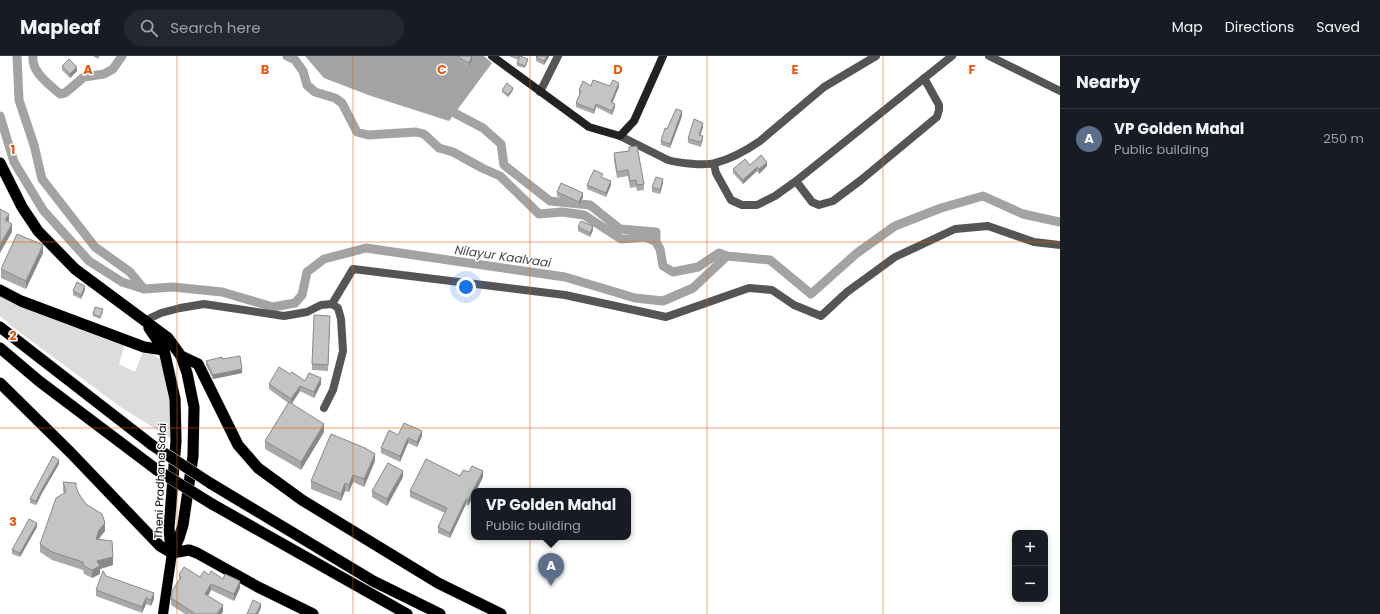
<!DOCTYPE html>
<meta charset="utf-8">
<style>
body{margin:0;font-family:Poppins,sans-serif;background:#242831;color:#f1f3f6}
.controls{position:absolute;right:12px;bottom:12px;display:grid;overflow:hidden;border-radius:8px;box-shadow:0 2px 6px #0003}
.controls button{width:36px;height:36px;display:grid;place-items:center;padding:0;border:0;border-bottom:1px solid #363941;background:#171b24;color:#f1f3f6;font:20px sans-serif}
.you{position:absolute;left:466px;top:231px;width:14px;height:14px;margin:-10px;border:3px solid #fff;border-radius:50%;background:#1a73e8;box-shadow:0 0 0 6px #1a73e833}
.badge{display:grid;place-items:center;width:26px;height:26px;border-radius:50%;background:#858687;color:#fff;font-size:13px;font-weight:700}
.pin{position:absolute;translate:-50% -33px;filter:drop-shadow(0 1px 2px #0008)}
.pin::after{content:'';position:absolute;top:21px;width:14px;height:12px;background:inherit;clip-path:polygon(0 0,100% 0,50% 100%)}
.popup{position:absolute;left:471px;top:432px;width:160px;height:52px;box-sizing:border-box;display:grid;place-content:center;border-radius:8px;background:#171b24;filter:drop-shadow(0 1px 3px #0005);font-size:13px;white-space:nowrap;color:#9ea1a6}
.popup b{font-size:15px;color:#f1f3f6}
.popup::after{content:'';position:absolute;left:50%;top:100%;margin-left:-8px;border:8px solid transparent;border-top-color:#171b24}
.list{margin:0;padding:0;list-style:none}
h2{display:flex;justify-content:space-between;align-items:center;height:52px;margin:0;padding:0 16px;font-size:17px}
h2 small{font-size:13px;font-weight:400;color:#9ea1a6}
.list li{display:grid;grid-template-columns:26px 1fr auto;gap:12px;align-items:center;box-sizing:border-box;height:60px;padding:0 16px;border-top:1px solid #363941}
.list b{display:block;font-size:15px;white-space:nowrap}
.list p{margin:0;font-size:13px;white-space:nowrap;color:#9ea1a6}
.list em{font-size:13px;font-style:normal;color:#9ea1a6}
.icon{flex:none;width:22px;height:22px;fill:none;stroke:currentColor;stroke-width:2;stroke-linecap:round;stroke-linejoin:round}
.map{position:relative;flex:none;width:1060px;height:558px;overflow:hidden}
header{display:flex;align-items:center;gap:24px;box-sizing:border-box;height:56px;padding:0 20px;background:#171b24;border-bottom:1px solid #363941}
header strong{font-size:19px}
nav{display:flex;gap:22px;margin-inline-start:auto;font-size:14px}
.search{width:280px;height:36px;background:#242831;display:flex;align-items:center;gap:10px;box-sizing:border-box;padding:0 14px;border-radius:22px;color:#9ea1a6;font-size:15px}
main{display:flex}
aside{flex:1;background:#171b24}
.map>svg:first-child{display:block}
</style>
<header>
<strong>Mapleaf</strong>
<div class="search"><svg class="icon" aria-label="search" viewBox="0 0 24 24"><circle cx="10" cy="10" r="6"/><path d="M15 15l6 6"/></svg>Search here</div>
<nav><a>Map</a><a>Directions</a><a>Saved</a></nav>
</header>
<main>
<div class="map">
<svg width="1060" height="558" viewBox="0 0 1060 558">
<rect width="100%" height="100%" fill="#fff"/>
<!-- green -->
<path fill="#dcdcdc" d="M 0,240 L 33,253 L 65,268 L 125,288 L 119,308 L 135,316 L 144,293 L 160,303 L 171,342 L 172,383 L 122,352 L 18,275 L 0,260 Z"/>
<!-- water -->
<path fill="#a3a3a3" d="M 305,0 L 484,0 L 492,7 L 449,65 L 371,40 L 324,22 Z"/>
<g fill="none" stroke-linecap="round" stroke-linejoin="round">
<!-- canal -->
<path stroke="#a3a3a3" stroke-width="9" d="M 17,0 L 19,44 L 34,89 L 42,123 L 95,191 L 130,216 L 144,233
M 33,0 C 31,16 49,28 60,38 L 65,37 L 84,21 L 104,18 L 113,13 L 122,0
M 287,0 L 295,4 L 303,15 L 307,29 L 315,36 L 335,42 L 342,47 L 357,76 L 368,79 L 416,76 L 424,78 L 439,92 L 453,96 L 482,112 L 500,120 L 539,158 L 562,156 L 584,159 L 621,183 L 645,181 L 656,186 L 660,193 L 663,210 L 673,216 L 698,211 L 719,197 L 727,200
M 445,52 L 483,72 L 501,88 L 504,109 L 550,145 L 590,149 L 620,173 L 656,176 L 656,186
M 0,60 L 14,106 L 43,154 L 89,205 L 122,226 L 144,233 L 173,231 L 222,236 L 273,251 L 295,247 L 302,239 L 307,216 L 324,203 L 366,192 L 565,221 L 635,242 L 663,245 L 693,232 L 727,200 L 770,204 L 811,238 L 857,197 L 895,170 L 941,152 L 983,140 L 1023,158 L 1060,166"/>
<!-- primary casing -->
<g stroke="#dbdbdb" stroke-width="11">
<path id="primary" d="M 163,558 L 172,497"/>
</g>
<!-- trunk casing -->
<g stroke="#dbdbdb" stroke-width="12">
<path id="trunk" d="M 0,107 L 22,151 L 38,175 L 75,213 L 168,282 L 181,300 L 187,317 L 194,351 L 193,400 L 183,469 L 179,482 L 172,497
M 0,234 L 21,245 L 144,291 L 164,294
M 0,271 L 152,389
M 149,272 L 164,294 L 175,343 L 176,385 L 169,472 L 171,496
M 0,292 L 39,325 L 157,414
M 181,300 L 198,308 L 238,389 L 258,412 L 302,444 L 438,527 L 501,558
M 0,327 L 71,397 L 160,490 L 172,497 L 189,494 L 197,497 L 258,531 L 313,558
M 210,427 L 373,525 L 440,558
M 212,448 L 407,558"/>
</g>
<!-- minor -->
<path stroke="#555" stroke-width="8" d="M 989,0 L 1060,35
M 540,36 L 558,0
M 620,80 L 668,104 C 678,107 705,110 715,107 C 731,103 747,94 760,85 L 824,31 L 876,0
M 714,108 L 716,117 L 731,144 L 742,149 L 757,149 L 775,140 L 796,125 L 952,0
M 796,125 L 812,146 L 819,149 L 833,145 L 861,124 L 937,61 L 939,54 L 939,49 L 924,22
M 332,248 L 353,213 L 565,239 L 666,261 L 749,232 L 772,234 L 794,249 L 821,260 L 847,236 L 895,201 L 955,173 L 988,170 L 1034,186 L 1060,189
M 144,265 L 161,257 L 180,252 L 204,248 L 284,260 L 307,256 L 321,249 L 332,248 L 338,252 L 341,263 L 343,295 L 333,334 L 324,352"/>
<!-- secondary -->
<path stroke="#222" stroke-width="8" d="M 492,0 L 589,71 L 620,80 L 634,65 L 663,0"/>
<!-- primary -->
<use href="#primary" stroke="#000" stroke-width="10"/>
<!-- trunk -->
<use href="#trunk" stroke="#000" stroke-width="11"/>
<!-- trunk-bridge casing -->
<g stroke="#dbdbdb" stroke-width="12" stroke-linecap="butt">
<path id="trunk-bridge" d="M 152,389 L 210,427
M 157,414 L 212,448"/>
</g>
<!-- trunk-bridge -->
<use href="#trunk-bridge" stroke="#000" stroke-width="11"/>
</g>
<!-- wall -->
<path fill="#a9a9a9" d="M 93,0 L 99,0 L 99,1 L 98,3 Z
M 509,0 L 520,0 L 518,4 Z
M 549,0 L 544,9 L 536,5 L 536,1 Z
M 458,1 L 472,4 L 469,11 L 458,5 Z
M 528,5 L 525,12 L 517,10 L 517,7 Z
M 62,10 L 77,15 L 70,22 L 62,14 Z
M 591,30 L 610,30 L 619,31 L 612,46 L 615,51 L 612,59 L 596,51 L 594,58 L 576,51 L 576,47 L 580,39 L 579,38 L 579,34 Z
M 502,34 L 513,34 L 508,41 L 502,36 Z
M 682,60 L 670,92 L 661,89 L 661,85 L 667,73 Z
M 703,71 L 700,79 L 703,84 L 701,91 L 688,87 L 688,83 Z
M 629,91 L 644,128 L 644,134 L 637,135 L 636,131 L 630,132 L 628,120 L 617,122 L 614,104 L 614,97 L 629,95 Z
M 750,109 L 767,110 L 759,118 L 757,115 L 743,128 L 733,117 L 733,113 Z
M 663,127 L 660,138 L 652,136 L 652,131 Z
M 587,129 L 611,129 L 606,141 L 587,133 Z
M 557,136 L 583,141 L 579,150 L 557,140 Z
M 578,171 L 593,174 L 590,181 L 578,175 Z
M 43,197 L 26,233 L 1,222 L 1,213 Z
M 85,234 L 81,243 L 73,239 L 73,235 Z
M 103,256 L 100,263 L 93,260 L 93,258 Z
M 330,266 L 328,315 L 312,314 L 312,308 Z
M 206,305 L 242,317 L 213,323 L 206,309 Z
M 290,318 L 305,325 L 321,328 L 314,342 L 300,335 L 292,348 L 324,376 L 301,414 L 265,393 L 265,385 L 288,347 L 269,333 L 269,328 Z
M 398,379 L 422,380 L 417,391 L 408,387 L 400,406 L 381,397 L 381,392 Z
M 375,405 L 364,431 L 353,426 L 349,436 L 345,435 L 341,445 L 311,433 L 311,425 Z
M 59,408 L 42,437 L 36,449 L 30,447 L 30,443 Z
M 469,416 L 483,421 L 476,435 L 474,435 L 474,439 L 468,450 L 466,448 L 450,482 L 438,477 L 438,471 L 445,457 L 410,441 L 410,435 L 460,420 Z
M 403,421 L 387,450 L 372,441 L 372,435 Z
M 63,426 L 76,432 L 79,438 L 105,475 L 99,483 L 113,509 L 100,513 L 100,518 L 92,522 L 84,518 L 83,514 L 52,504 L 40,496 L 40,488 L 64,437 L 63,435 Z
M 37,471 L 20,501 L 12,498 L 12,494 Z
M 179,519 L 200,521 L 209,519 L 223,523 L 240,532 L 234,545 L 211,534 L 208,540 L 223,556 L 221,558 L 185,558 L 171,549 L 171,542 L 179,524 Z
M 106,520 L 154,543 L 151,550 L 146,548 L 142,557 L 96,540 L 96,534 Z"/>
<!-- shaded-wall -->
<path fill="#898989" d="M 472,0 L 472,4 L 469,11 L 469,7 Z
M 547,0 L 549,0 L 549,1 L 544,9 L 544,5 Z
M 77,11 L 77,15 L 70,22 L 70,18 Z
M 619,27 L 619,31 L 611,50 L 611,46 Z
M 513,32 L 513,34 L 508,41 L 508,39 Z
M 596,48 L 596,51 L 594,58 L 594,54 Z
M 615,48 L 615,51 L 612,59 L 612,55 Z
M 682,55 L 682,60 L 670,92 L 670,88 Z
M 703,67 L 703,71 L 699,83 L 699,79 Z
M 767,106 L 767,110 L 759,118 L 759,113 Z
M 757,111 L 757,115 L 743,128 L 743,124 Z
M 663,123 L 663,127 L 660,138 L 660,134 Z
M 611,125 L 611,129 L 606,141 L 606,137 Z
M 583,137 L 583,141 L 579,150 L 579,146 Z
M 9,158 L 9,166 L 5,164 Z
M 12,168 L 12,176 L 0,197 L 0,189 Z
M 593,170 L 593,174 L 590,181 L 590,177 Z
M 43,189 L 43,197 L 26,233 L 26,225 Z
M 85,230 L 85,234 L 81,243 L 81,239 Z
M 242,313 L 242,317 L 213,323 L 213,319 Z
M 321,322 L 321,328 L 314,342 L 314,336 Z
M 300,330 L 300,335 L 291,348 L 291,343 Z
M 324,368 L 324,376 L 301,414 L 301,406 Z
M 422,375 L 422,380 L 417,391 L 417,386 Z
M 408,382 L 408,387 L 400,406 L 400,400 Z
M 375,398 L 375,405 L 364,431 L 364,423 Z
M 59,404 L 59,408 L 42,437 L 36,449 L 36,445 L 42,433 Z
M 403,415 L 403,421 L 387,450 L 387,443 Z
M 483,415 L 483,421 L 476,435 L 474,435 L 474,439 L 468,450 L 468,444 Z
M 353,419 L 353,426 L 349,436 L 349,429 Z
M 345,427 L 345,435 L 341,445 L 341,438 Z
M 466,443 L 466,448 L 450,482 L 450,477 Z
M 37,467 L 37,471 L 20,501 L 20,497 Z
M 105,467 L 105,475 L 99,482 L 96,491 L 96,483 L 99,474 Z
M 113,501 L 113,509 L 100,513 L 100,518 L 92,522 L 92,514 L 97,505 Z
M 240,525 L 240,532 L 234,545 L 234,538 Z
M 211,528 L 211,534 L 205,545 L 205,538 Z
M 154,537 L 154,543 L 151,550 L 151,544 Z
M 146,542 L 146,548 L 142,557 L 142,551 Z
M 261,548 L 261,552 L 258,558 L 256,558 Z
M 223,549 L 223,556 L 221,558 L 217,558 Z"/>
<!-- building -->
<path fill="#c4c4c4" stroke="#898989" d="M 459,0 L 472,0 L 469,7 L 458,1 Z
M 520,0 L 528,3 L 525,10 L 517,7 Z
M 537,0 L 547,0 L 544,5 L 536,1 Z
M 69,3 L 77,11 L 70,18 L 62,10 Z
M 593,24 L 610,30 L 613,24 L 619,27 L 611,46 L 615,48 L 612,55 L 596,48 L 594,54 L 576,47 L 581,35 L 579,34 L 583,25 L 591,30 Z
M 507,27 L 513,32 L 508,39 L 502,34 Z
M 676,53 L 682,55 L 670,88 L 661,85 L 665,72 L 667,73 Z
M 694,63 L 703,67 L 699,79 L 703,80 L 701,86 L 688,83 Z
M 637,90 L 644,128 L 637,129 L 636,124 L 630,125 L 628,114 L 617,116 L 614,97 L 629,95 L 629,91 Z
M 761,99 L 767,106 L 759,113 L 757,111 L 743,124 L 733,113 L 745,103 L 750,109 Z
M 594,114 L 603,118 L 601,121 L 611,125 L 606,137 L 587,129 Z
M 656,121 L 663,123 L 660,134 L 652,131 Z
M 561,127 L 583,137 L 579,146 L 557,136 Z
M 0,153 L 9,158 L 5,164 L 12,168 L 0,189 Z
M 581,165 L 593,170 L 590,177 L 578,171 Z
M 17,178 L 43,189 L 26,225 L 1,213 Z
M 77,226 L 85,230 L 81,239 L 73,235 Z
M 95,251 L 103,253 L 100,261 L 93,258 Z
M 314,259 L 330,260 L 328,309 L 312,308 Z
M 240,300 L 242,313 L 213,319 L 206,305 L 222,301 L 222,303 Z
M 279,311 L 290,318 L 292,316 L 305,325 L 309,317 L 321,322 L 314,336 L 300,330 L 291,343 L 269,328 Z
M 289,346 L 324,368 L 301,406 L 265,385 Z
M 404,367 L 422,375 L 417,386 L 408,382 L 400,400 L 381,392 L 389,374 L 398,379 Z
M 331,378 L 365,392 L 375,398 L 364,423 L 353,419 L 349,429 L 345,427 L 341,438 L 311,425 Z
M 53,400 L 59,404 L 42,433 L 36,445 L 30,443 Z
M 426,403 L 460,420 L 463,414 L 469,416 L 472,410 L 483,415 L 468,444 L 466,443 L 450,477 L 438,471 L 447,452 L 410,435 Z
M 388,407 L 403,415 L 387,443 L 372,435 Z
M 63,426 L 76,427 L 76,431 L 79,438 L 86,448 L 102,458 L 105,467 L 99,474 L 96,483 L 112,485 L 113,501 L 97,505 L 100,510 L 92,514 L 84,510 L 83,506 L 52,496 L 40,488 L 56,442 L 66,436 Z
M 29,463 L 37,467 L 20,497 L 12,494 Z
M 184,511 L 200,521 L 204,515 L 209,519 L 211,515 L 223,523 L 225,518 L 240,525 L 234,538 L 211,528 L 205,538 L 223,549 L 217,558 L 193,558 L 194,557 L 171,542 L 172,535 L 181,521 L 179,519 Z
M 103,515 L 106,520 L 154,537 L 151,544 L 146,542 L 142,551 L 96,534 Z
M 253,544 L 261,548 L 256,558 L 247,558 Z"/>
<!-- grid -->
<path fill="none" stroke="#e8590c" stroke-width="1" stroke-opacity="0.55" d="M 177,0 L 177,558M 353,0 L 353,558M 530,0 L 530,558M 707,0 L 707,558M 883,0 L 883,558M 0,186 L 1060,186M 0,372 L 1060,372"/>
<g text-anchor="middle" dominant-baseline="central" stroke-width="3" stroke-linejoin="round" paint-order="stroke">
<!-- street labels -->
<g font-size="11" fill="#000" stroke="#fff">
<text transform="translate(160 425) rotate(-88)">Theni Pradhana Salai</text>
</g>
<!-- water labels -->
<g font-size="12" font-style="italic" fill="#444" stroke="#fff">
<text transform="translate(503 200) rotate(8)">Nilayur Kaalvaai</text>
</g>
</g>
<g font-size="13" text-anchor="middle" font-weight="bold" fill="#e8590c" stroke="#fff" stroke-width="3" stroke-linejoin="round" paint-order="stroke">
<text x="88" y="18">A</text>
<text x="265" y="18">B</text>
<text x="442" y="18">C</text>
<text x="618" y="18">D</text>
<text x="795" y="18">E</text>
<text x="972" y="18">F</text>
<text x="13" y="98">1</text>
<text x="13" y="284">2</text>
<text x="13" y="470">3</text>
</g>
</svg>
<div class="controls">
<button>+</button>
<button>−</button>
</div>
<div class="you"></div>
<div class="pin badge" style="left:551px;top:530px;background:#5c6f8a">A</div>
<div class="popup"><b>VP Golden Mahal</b>Public building</div>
</div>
<aside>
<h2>Nearby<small></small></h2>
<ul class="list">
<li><span class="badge" style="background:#5c6f8a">A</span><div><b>VP Golden Mahal</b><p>Public building</p></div><em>250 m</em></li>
</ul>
</aside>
</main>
